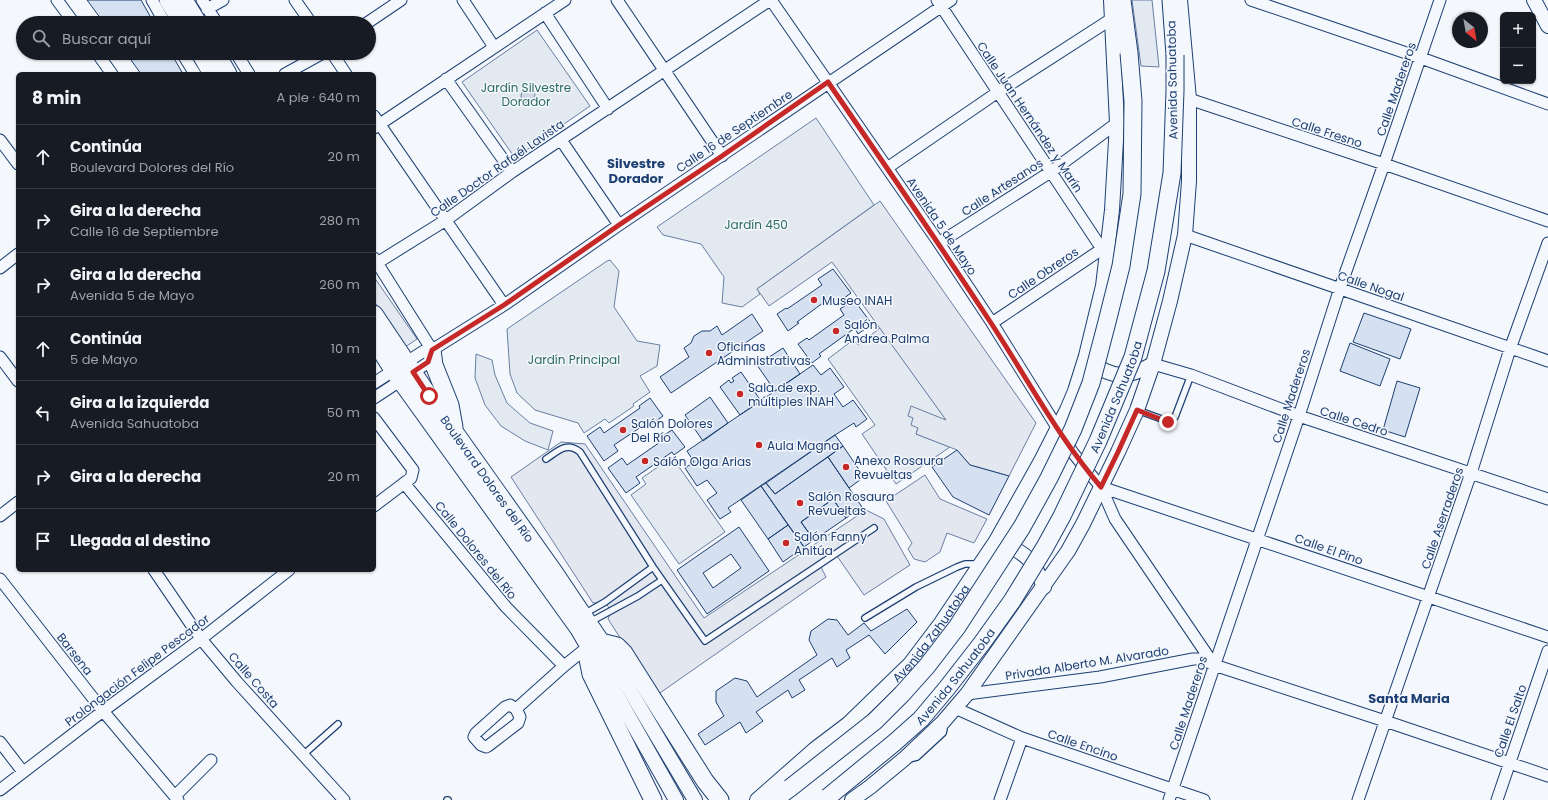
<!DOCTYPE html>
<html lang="es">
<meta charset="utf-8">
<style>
body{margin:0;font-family:Poppins,sans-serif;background:#242831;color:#f1f3f6}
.controls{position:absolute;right:12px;top:12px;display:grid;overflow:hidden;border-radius:6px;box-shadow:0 1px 3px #0004}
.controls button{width:36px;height:36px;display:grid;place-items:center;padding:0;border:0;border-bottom:1px solid #363941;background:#171b24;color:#f1f3f6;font:20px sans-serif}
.compass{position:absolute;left:1452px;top:12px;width:36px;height:36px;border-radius:50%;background:#171b24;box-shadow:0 1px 3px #0004;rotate:149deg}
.stop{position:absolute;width:12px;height:12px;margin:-9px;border:3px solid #c62828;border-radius:50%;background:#fff}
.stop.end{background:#c62828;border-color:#fff;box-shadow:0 1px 4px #0008}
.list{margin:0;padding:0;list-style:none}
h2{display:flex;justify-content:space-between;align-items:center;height:52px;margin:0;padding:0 16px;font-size:17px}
h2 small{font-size:13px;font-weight:400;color:#9ea1a6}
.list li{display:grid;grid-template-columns:26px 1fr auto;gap:12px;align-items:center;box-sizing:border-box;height:64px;padding:0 16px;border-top:1px solid #363941}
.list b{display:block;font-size:15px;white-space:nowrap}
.list p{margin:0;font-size:13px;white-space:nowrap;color:#9ea1a6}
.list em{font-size:13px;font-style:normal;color:#9ea1a6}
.icon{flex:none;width:22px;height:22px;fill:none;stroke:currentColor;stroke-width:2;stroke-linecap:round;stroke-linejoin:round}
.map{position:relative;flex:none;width:1548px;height:800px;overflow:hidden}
.search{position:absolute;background:#171b24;box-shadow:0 1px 3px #0004;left:16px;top:16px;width:360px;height:44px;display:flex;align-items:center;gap:10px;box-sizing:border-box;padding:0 14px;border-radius:22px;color:#9ea1a6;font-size:15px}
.panel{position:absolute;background:#171b24;box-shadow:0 1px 3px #0004;left:16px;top:72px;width:360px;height:500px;border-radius:6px}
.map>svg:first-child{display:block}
</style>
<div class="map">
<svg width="1548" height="800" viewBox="0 0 1548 800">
<rect width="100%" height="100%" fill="#f4f7fb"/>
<!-- green -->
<path fill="#e3e9f0" stroke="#687fa3" d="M 1132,0 L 1152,0 L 1159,67 L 1141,66 Z
M 537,30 L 590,106 L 515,158 L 462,82 Z
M 816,118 L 874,205 L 757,289 L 760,294 L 742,307 L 722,303 L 724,277 L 701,244 L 663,235 L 657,227 Z
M 610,260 L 619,271 L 614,307 L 637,341 L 660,345 L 657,366 L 640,376 L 650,392 L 633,404 L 634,406 L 609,423 L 605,419 L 584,433 L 578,423 L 535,410 L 517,393 L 510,374 L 507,329 L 607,261 Z
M 374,277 L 417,339 L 404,348 L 374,301 Z
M 880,328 L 947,421 L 913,418 L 918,428 L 916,434 L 950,447 L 896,484 L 862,434 L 875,425 L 828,359 L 853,340 L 858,345 Z
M 476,354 L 492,360 L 495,375 L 507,403 L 530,423 L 553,431 L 548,450 L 525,441 L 501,426 L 485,405 L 475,378 Z
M 672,457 L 725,532 L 679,564 L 631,495 L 646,484 L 642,478 Z"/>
<!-- parking -->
<path fill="#e3e8f0" stroke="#687fa3" d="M 880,201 L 1036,423 L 1009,476 L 970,465 L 957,450 L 916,434 L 918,428 L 911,425 L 913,418 L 908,416 L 911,406 L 946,420 L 832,262 L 769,306 L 757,289 Z
M 561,442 L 585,444 L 704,618 L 866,510 L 884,519 L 910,565 L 864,595 L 837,556 L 821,567 L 826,577 L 657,695 L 608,619 L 611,611 L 605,602 L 593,603 L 511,477 Z
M 925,475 L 940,499 L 987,519 L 974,543 L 947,533 L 940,552 L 925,562 L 914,559 L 908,549 L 912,543 L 886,501 Z"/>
<!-- water -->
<path fill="#cfd7e4" stroke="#687fa3" d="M521 96a7 7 0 1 1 14 0a7 7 0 1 1-14 0Z"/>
<!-- building -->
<path fill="#d5e0f0" stroke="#1d3f73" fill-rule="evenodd" d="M 87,0 L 141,0 L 154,23 L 104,23 Z
M 126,53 L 171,53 L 183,74 L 141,74 Z
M 833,269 L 851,293 L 836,304 L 831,297 L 797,322 L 799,323 L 788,331 L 777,314 L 786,308 L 787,309 L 822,285 L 818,279 Z
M 854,300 L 872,324 L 858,334 L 855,328 L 819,354 L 821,356 L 812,363 L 798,344 L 807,338 L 809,340 L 844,315 L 840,309 Z
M 1364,313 L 1411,329 L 1400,359 L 1353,342 Z
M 752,314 L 763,331 L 671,393 L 660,377 L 689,357 L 684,348 L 691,343 L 694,336 L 702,331 L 710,331 L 717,326 L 722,335 Z
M 1350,343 L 1390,359 L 1380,386 L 1340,371 Z
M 783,348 L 800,374 L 775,391 L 757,365 Z
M 813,365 L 821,375 L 830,368 L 844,387 L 834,394 L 843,407 L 853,400 L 867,419 L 856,427 L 854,423 L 835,435 L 728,508 L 731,512 L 720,519 L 707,500 L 717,493 L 707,480 L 697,486 L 685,468 L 694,462 L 687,451 Z
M 741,372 L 761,401 L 740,415 L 720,387 L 729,380 L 731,383 L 734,381 L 732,378 Z
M 1397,381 L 1420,388 L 1405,437 L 1383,430 Z
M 710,397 L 728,423 L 703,441 L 685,415 Z
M 650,398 L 663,416 L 652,424 L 650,421 L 614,445 L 618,451 L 604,461 L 587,436 L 600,427 L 604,433 L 640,408 L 639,406 Z
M 672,430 L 685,447 L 674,455 L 672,452 L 636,477 L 640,483 L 626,493 L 608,468 L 622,458 L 627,465 L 663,440 L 661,437 Z
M 835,435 L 843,446 L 775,494 L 766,483 Z
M 843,446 L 864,477 L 849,488 L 828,457 Z
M 957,450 L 970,465 L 1009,476 L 989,515 L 953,497 L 932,467 Z
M 828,457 L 862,507 L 846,518 L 833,499 L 801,522 L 814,540 L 804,547 L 761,486 L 766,483 L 775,494 Z
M 761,486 L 788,525 L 768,539 L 741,500 Z
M 833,499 L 846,518 L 814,540 L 801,522 Z
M 788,525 L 804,547 L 783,562 L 768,539 Z
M 739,527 L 769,571 L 707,614 L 677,570 ZM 731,554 L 741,568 L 713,588 L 703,573 Z
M 907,609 L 917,622 L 885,654 L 869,635 L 846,650 L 850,658 L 837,667 L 832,658 L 799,680 L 805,690 L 792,698 L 788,690 L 756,712 L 763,721 L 746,733 L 740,722 L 705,745 L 698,734 L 724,716 L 716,702 L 716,691 L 735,678 L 747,681 L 757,697 L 817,655 L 809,640 L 811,631 L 828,619 L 837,620 L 848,635 L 864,623 L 871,631 Z"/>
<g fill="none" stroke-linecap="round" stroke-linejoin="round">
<!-- service casing -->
<g stroke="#1d3f73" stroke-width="8">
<path id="service" d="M 1137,410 L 1170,422 L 1175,417 L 1191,375
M 546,459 C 558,451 567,441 580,452 L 653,567 L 705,641 L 874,528
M 584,614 L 605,602 L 653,567
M 865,618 L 916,587 L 957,567 L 965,564 L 980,564
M 590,622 L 638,596 L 662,580
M 303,755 L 338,724
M 909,759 L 917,757 L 943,733 L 944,729 L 943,724
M 447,800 L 448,800"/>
</g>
<!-- minor casing -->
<g stroke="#1d3f73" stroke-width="13">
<path id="minor" d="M 57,0 L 74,23
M 152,0 L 165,23
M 202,0 L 217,23
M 295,0 L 311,23
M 463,0 L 494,47
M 617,0 L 722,156
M 771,0 L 939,243 L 992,323 L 1073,453 L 1101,487 L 1115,519 L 1214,665
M 937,0 L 1102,249
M 1251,0 L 1421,58 L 1548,104
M 207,9 L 223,0
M 545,13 L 608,109
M 367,23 L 401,0
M 97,53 L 112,74
M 182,53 L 195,74
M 236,53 L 249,74
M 332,53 L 346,74
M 285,74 L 323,53
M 446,79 L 512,172
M 1189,99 L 1384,164 L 1548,221
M 374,116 L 504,305
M 374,128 L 565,0
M 0,140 L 18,164
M 561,140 L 619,225
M 887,168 L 998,92 L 1113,18
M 1185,235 L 1548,361
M 939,243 L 1052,171 L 1117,123
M 374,258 L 432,350
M 377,263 L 446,220 L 512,172 L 770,0
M 0,268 L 18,254
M 992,323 L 1108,245
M 0,357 L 18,381
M 1153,364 L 1191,375 L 1299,416 L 1548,499
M 374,383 L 424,351 L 432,350 L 504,305 L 619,225 L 951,0
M 374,398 L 429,362 L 432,351
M 374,418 L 413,470 L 411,478 L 374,506
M 404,483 L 506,607 L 564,666
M 1101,487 L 1548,637
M 0,516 L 18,502
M 154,570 L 201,639 L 237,682 L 344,800
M 0,579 L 103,711 L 178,800
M 967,694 L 1100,677 L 1193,659 L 1202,659 L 1214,665 L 1385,721 L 1548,776
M 955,708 L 1022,738 L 1204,800
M 516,709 L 510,705 L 505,707 L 476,733 L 474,737 L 481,745 L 486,747 L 488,746 L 518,723 L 520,717 L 516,709 L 564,666 L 589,646
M 0,742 L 23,772
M 0,790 L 103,711 L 201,639 L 289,570
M 175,796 L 211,760
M 1000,800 L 1022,738
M 1169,800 L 1299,416 L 1340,288 L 1384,164 L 1440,0
M 1358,800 L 1471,473 L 1510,349 L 1548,243
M 1497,800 L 1548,651"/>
</g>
<!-- tertiary casing -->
<g stroke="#1d3f73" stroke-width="16">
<g id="tertiary">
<path d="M 1534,0 L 1548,26"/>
<path d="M 1089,359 C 1110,380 1129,378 1153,364"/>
<path d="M 1000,542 C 1026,553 1034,560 1044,587"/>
<path d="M 601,642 L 695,800"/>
<path d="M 590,648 L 676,800"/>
<path id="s1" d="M 757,800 L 815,749 L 848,724 L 910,664 L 941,623 L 996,541 L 1041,461 L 1067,410 L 1075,391 L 1086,356 L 1103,286 L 1112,210 L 1117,123 L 1111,0"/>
<path d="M 852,800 L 870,787 L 904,759 L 943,722 L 967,694 L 1068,551 L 1083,524 L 1118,452 L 1137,410 L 1153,364 L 1170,301 L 1185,235 L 1189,181 L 1189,99 L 1180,0"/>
</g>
</g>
<!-- primary casing -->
<g stroke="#1d3f73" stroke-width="19">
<g id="primary">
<path d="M 168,0 L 182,23"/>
<path d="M 184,0 L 198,23"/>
<path d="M 1122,0 L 1129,53"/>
<path d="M 1171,0 L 1175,55"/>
<path d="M 200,53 L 212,74"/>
<path d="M 216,53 L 228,74"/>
<path id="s2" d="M 374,314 L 429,396 L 554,572 L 601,642 L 617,646 L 624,653 L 705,781 L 720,800"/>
<path d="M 374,340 L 393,370 L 579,629 L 590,648 L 588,659 L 591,674 L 653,800"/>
<path d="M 432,350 L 434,365 L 450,405 L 454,427"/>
<path d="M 774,800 L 790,788"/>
</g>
</g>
<!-- service -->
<use href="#service" stroke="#f4f7fb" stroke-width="5.5"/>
<!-- minor -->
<use href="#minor" stroke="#f4f7fb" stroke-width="11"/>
<!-- tertiary -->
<use href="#tertiary" stroke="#f4f7fb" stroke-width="14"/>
<!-- primary -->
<use href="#primary" stroke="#f4f7fb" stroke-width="17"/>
<!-- primary-bridge casing -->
<g stroke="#1d3f73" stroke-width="19" stroke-linecap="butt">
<g id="primary-bridge">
<path d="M 790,788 L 875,721 L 902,694 L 927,666 L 957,627 L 1022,527 L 1049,478 L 1073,429 L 1091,383 L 1107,322 L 1121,266 L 1132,194 L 1133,101 L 1129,53"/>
<path id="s3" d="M 828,797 L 894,743 L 921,719 L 947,688 L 982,643 L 1012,601 L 1045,547 L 1062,516 L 1098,441 L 1133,357 L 1156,271 L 1172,173 L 1175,91 L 1175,55"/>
</g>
</g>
<!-- primary-bridge -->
<use href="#primary-bridge" stroke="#f4f7fb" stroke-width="17"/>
</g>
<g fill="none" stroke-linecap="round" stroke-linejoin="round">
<!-- route -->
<path stroke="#c62828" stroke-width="5" d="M 429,396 L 413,372 L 428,362 L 432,350 L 504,305 L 619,225 L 722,156 L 828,82 C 883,162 938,242 991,323 C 1027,378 1058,437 1101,487 L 1118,452 L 1137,410 L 1168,422"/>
</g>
<!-- markers -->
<g fill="#c62828" stroke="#f4f7fb" stroke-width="1.5">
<circle cx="814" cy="300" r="4"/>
<circle cx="836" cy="331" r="4"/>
<circle cx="709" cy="353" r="4"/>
<circle cx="740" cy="394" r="4"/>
<circle cx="623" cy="430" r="4"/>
<circle cx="759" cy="445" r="4"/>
<circle cx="645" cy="461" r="4"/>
<circle cx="846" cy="467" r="4"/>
<circle cx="800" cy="503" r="4"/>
<circle cx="786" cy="543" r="4"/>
</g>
<g text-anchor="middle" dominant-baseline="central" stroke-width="3" stroke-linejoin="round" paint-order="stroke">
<!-- street labels -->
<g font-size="12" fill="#1d3f73" stroke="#f4f7fb">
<text transform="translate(1172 80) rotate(-91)">Avenida Sahuatoba</text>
<text transform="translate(1396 89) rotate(-71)">Calle Madereros</text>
<text transform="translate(1030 117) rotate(56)">Calle Juan Hernández y Marín</text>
<text transform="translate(734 131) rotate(-34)">Calle 16 de Septiembre</text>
<text transform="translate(1327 132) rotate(18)">Calle Fresno</text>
<text transform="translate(497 168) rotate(-35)">Calle Doctor Rafaél Lavista</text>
<text transform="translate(1002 187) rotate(-33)">Calle Artesanos</text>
<text transform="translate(942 226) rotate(56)">Avenida 5 de Mayo</text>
<text transform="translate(1043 273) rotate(-34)">Calle Obreros</text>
<text transform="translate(1371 286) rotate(19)">Calle Nogal</text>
<text stroke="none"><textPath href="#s3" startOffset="500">Avenida Sahuatoba</textPath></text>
<text transform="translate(1291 396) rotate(-72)">Calle Madereros</text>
<text transform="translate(1354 421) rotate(18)">Calle Cedro</text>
<text stroke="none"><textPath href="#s2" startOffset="200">Boulevard Dolores del Río</textPath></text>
<text transform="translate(1442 518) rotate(-71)">Calle Aserraderos</text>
<text transform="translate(1329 549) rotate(19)">Calle El Pino</text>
<text transform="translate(476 550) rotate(51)">Calle Dolores del Río</text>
<text stroke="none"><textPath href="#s1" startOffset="242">Avenida Zahuatoba</textPath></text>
<text transform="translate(75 654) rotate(52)">Barsena</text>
<text transform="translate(1087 663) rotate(-9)">Privada Alberto M. Alvarado</text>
<text transform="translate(137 670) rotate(-37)">Prolongación Felipe Pescador</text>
<text stroke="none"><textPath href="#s3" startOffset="176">Avenida Sahuatoba</textPath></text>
<text transform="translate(254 680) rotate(49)">Calle Costa</text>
<text transform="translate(1188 703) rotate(-72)">Calle Madereros</text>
<text transform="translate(1510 721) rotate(-71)">Calle El Salto</text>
<text transform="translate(1083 745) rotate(19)">Calle Encino</text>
</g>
<!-- park labels -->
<g font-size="12" fill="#2c6c60" stroke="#f4f7fb">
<text x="526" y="87">Jardín Silvestre<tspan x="526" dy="14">Dorador</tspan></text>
<text x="756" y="224">Jardín 450</text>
<text x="574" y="359">Jardín Principal</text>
</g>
<!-- poi labels -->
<g font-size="12" fill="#1d3f73" stroke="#f4f7fb" text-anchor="start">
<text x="822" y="300">Museo INAH</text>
<text x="844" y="324">Salón<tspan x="844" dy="14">Andrea Palma</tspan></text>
<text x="717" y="346">Oficinas<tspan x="717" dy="14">Administrativas</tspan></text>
<text x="748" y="387">Sala de exp.<tspan x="748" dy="14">múltiples INAH</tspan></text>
<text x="631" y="423">Salón Dolores<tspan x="631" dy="14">Del Río</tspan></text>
<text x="767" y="445">Aula Magna</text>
<text x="854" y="460">Anexo Rosaura<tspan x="854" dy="14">Revueltas</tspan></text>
<text x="653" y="461">Salón Olga Arias</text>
<text x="808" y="496">Salón Rosaura<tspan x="808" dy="14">Revueltas</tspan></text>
<text x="794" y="536">Salón Fanny<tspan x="794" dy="14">Anitúa</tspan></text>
</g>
<!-- neighbourhood labels -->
<g font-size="13" font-weight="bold" fill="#1d3f73" stroke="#f4f7fb">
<text x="636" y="163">Silvestre<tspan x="636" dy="15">Dorador</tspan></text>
<text x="1409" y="698">Santa Maria</text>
</g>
</g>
</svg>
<div class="controls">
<button>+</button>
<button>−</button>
</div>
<svg class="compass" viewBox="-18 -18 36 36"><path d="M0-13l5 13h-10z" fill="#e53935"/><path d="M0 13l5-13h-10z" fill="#9ea1a6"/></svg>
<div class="stop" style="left:429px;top:396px"></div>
<div class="stop end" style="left:1168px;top:422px"></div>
<div class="search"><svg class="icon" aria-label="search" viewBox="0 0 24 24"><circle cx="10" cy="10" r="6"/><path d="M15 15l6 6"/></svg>Buscar aquí</div>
<section class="panel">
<h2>8 min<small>A pie · 640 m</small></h2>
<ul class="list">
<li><svg class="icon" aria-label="ahead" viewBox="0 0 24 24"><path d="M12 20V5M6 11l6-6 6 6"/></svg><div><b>Continúa</b><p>Boulevard Dolores del Río</p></div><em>20 m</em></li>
<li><svg class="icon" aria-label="right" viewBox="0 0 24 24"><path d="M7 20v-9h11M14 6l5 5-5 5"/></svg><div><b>Gira a la derecha</b><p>Calle 16 de Septiembre</p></div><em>280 m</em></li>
<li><svg class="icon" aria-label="right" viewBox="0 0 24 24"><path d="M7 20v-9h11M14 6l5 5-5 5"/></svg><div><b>Gira a la derecha</b><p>Avenida 5 de Mayo</p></div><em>260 m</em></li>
<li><svg class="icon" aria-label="ahead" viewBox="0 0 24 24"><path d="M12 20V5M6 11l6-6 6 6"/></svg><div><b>Continúa</b><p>5 de Mayo</p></div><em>10 m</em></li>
<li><svg class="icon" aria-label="left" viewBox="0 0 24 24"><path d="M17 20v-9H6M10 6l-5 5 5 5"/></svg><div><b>Gira a la izquierda</b><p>Avenida Sahuatoba</p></div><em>50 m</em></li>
<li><svg class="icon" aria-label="right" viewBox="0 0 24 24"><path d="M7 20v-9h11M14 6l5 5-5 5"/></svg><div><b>Gira a la derecha</b></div><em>20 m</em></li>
<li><svg class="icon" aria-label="arrive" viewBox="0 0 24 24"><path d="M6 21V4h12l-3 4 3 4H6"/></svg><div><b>Llegada al destino</b></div></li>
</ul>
</section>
</div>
